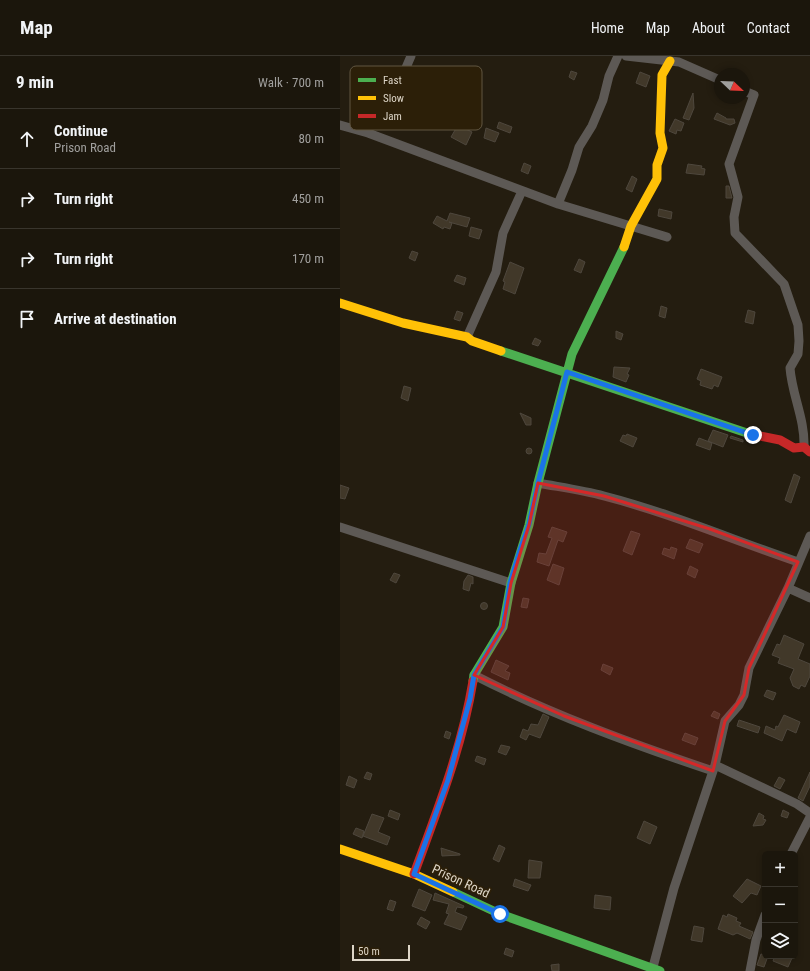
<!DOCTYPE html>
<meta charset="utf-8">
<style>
body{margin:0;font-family:"Roboto Condensed",sans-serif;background:#241f15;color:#f1f3f6}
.controls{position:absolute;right:12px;bottom:12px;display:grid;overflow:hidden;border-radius:6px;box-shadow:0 2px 6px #0003}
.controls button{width:36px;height:36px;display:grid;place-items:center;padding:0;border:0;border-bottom:1px solid #39352d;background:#1b160c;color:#f1f3f6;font:20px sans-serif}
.compass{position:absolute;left:374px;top:12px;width:36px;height:36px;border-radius:50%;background:#1b160c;box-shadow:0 2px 6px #0003;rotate:113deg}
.scale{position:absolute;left:12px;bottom:10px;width:58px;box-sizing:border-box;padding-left:4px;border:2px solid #ddd5c7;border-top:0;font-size:11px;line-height:14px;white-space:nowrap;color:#ddd5c7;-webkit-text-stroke:3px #2c1f08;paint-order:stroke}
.stop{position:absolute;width:12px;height:12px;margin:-9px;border:3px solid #1a73e8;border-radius:50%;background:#fff}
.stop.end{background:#1a73e8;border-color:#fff;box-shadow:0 1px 4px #0008}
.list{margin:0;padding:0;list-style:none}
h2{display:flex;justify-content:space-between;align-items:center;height:52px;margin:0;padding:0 16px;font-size:17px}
h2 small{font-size:13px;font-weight:400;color:#a09f9d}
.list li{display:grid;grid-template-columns:26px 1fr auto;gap:12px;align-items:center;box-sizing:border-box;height:60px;padding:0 16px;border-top:1px solid #39352d}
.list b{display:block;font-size:15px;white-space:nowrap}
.list p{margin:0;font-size:13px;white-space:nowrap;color:#a09f9d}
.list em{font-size:13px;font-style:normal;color:#a09f9d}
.icon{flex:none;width:22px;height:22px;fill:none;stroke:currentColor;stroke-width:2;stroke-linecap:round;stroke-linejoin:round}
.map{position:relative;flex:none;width:470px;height:915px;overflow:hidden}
header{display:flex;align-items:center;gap:24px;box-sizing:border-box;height:56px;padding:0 20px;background:#1b160c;border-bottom:1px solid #39352d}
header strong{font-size:19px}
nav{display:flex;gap:22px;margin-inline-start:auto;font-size:14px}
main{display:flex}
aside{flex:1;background:#1b160c}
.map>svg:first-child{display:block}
</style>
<header>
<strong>Map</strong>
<nav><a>Home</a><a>Map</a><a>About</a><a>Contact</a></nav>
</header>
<main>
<aside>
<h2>9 min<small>Walk · 700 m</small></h2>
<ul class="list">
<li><svg class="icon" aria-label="ahead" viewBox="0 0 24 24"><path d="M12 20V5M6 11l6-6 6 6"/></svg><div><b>Continue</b><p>Prison Road</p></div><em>80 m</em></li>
<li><svg class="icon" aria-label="right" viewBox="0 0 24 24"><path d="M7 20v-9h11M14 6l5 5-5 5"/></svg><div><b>Turn right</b></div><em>450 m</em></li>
<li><svg class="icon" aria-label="right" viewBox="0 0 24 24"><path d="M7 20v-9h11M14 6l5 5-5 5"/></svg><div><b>Turn right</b></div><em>170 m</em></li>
<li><svg class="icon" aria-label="arrive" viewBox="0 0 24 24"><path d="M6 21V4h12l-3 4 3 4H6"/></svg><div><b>Arrive at destination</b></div></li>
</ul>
</aside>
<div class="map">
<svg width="470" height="915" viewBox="0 0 470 915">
<rect width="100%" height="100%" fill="#241d10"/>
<!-- building -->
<path fill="#413829" stroke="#4e473d" d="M 231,15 L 237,17 L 234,24 L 229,21 Z
M 300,16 L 310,20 L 306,31 L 296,27 Z
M 353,37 L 354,52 L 349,64 L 343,62 Z
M 377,57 L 386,62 L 386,63 L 394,63 L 395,67 L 390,69 L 374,63 Z
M 335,63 L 344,67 L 341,75 L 337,74 L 336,78 L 329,75 Z
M 159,66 L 172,71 L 170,77 L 157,72 Z
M 118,69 L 132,76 L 126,89 L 111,81 Z
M 146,72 L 159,77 L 155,86 L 144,82 Z
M 184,107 L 191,110 L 188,118 L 181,115 Z
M 348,108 L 362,110 L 361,112 L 365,113 L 364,119 L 346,117 Z
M 292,120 L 297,123 L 292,136 L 286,133 Z
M 386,130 L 389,130 L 392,142 L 386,142 Z
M 319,153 L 332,156 L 331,163 L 318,160 Z
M 110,157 L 130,162 L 127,171 L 109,166 L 112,167 L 110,173 L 104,171 L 103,173 L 93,167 L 97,160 L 107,165 Z
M 131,171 L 142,174 L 139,183 L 129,180 Z
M 72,195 L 78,197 L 75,205 L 69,202 Z
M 239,203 L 245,206 L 241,217 L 234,214 Z
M 170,206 L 184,212 L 175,238 L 163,233 L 165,226 L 163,225 Z
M 117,219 L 126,222 L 124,229 L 114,225 Z
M 321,250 L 327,252 L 325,262 L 319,260 Z
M 408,254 L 415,256 L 413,268 L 405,266 Z
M 117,255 L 123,257 L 120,265 L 114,263 Z
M 276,275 L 283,278 L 281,284 L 276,282 Z
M 195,282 L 201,285 L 198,290 L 192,288 Z
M 274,311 L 290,312 L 287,318 L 289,319 L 286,326 L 273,321 Z
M 361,313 L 382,321 L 378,331 L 374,329 L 372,333 L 360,329 L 361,325 L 357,323 Z
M 64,330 L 71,332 L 68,345 L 61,342 Z
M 180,357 L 191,362 L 191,369 L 186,369 Z
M 373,374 L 388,379 L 383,391 L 368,385 Z
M 287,378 L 297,382 L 293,391 L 280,385 L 283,379 L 286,380 Z
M 391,380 L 403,384 L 403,386 L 390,382 Z
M 359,382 L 372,387 L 370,394 L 356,389 Z
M186 395a3 3 0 1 1 6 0a3 3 0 1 1-6 0Z
M 454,418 L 460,421 L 451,447 L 445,444 Z
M 0,429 L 9,432 L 5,443 L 0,442 Z
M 212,471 L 227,476 L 223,486 L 218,484 L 209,510 L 197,506 L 199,497 L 206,498 L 212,482 L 208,481 Z
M 291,475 L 300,478 L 292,499 L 283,495 Z
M 350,483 L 363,488 L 359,497 L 346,492 Z
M 331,491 L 337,493 L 334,503 L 322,498 L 324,492 L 330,494 Z
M 213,508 L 224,512 L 219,529 L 207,524 Z
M 350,510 L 358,514 L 355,522 L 347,518 Z
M 54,517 L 60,519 L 56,527 L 50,524 Z
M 128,519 L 133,521 L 133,528 L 131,527 L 129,535 L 123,533 L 124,525 Z
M 183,542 L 189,543 L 187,552 L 181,551 Z
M140.5 550a3.5 3.5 0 1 1 7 0a3.5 3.5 0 1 1-7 0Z
M 444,579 L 464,588 L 458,603 L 470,608 L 470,620 L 465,631 L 461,629 L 459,633 L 453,630 L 450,622 L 454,613 L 438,607 L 440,602 L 432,599 L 437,588 L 440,589 Z
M 156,604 L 169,610 L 165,615 L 170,617 L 168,624 L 151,616 Z
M 263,608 L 273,612 L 270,619 L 261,614 Z
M 427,634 L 436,637 L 433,644 L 424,640 Z
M 374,655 L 380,658 L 378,663 L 371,660 Z
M 203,658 L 209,661 L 200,682 L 189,678 L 186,684 L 180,681 L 183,673 L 188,675 L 191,668 L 198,669 Z
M 444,659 L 460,666 L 456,677 L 447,673 L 442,685 L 424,677 L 426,670 L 435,674 L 436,670 L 438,671 Z
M 399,664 L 420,671 L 418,677 L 397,670 Z
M 106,675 L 111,677 L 109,683 L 104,681 Z
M 345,677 L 358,682 L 355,689 L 342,684 Z
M 161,689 L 170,691 L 166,699 L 158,696 Z
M 137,700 L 146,703 L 144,709 L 135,705 Z
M 27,716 L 32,718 L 30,724 L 24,722 Z
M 470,716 L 470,730 L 463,745 L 458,742 Z
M 9,720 L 17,724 L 14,732 L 6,729 Z
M 439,721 L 445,724 L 440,733 L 434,730 Z
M 50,754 L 60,758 L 58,764 L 48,760 Z
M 443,754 L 449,757 L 447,762 L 441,760 Z
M 419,757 L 424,760 L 423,763 L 426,764 L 423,769 L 413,770 Z
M 32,758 L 44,762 L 38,776 L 50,781 L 47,789 L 23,780 Z
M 304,765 L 317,771 L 310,788 L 297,782 Z
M 16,772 L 24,775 L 22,782 L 13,778 Z
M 159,789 L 165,792 L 159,806 L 153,803 Z
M 101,792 L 120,798 L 120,799 L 102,800 Z
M 189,804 L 202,806 L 200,822 L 188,822 Z
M 175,823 L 191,829 L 188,835 L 173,830 Z
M 407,823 L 421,830 L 417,839 L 411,837 L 402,847 L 393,840 Z
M 79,833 L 92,839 L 85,855 L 72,850 Z
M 95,837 L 124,850 L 123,852 L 117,851 L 115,856 L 127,861 L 121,874 L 104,868 L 109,858 L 106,857 L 109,848 L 93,844 Z
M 255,839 L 271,841 L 270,854 L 254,852 Z
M 50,844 L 56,846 L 53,855 L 47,853 Z
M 388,858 L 397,862 L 396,865 L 401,867 L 399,870 L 413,876 L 410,883 L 397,877 L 393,879 L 378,873 L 383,859 L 387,861 Z
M 81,861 L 90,866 L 86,873 L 77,868 Z
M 354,870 L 364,872 L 362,886 L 351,884 Z
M 166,892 L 174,895 L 172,901 L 164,898 Z
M 421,898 L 428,900 L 424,911 L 417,909 Z
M 435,900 L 448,900 L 452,902 L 448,911 L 433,905 Z
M 219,908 L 219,915 L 212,915 L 211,909 Z"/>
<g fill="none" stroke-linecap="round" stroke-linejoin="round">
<!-- street -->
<path stroke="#5d5955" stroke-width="9" d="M 286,0 L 339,6 L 380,24
M 404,35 L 414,39 L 389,108 L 398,141 L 394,161 L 395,177 L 444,228 L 458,269 L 459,285 L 458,298 L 450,312 C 452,339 465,363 464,391
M 0,69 L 28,77 L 218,148 L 327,181
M 28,77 L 35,52 L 51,41 L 59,28 L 71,0
M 218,148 L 232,114 L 239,91 L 252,70 L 263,44 L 269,20 L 278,0
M 127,281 L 156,216 L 163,177 L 182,135
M 198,427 C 219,431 242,434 264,440 C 330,457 393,484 458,506
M 0,471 L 171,527
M 448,532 L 470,542
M 134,619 C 210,658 292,688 373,715
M 375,709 L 457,748 L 470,757
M 451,798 L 470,761
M 313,911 L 334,832 L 375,709 L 385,665 L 399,649 L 404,639 L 409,612 L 448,532 L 470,480
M 410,915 L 416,884 L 425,859"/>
<!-- fast -->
<path stroke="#4caf50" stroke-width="9" d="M 161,295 L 410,378
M 133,625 L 134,619 L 163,571 L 171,527 L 189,469 L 198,427 L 232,298 L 284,191
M 113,836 L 160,858 L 320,915"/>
<!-- slow -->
<path stroke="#ffc107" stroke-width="9" d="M 284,191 L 291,170 L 317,123 L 317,109 L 323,92 L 320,77 L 322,19 L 330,5
M 0,247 L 63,267 L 127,281 L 132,285 L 161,295
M 0,793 L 74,818 L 113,836"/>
<!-- jam -->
<path stroke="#c62828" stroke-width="9" d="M 410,378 L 440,384 L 454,392 L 464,391 L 470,396
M 74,818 C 97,755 122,692 133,625"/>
</g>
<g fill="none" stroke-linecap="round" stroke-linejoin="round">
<!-- route -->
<path stroke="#1a73e8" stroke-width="5" d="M 160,858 L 74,818 L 108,724 L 130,643 L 134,619 L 163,571 L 170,527 L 179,497 L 189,468 L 198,427 L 227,316 L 413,379"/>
</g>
<!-- marked area -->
<path fill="#d62828" fill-opacity="0.2" stroke="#d62828" stroke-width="3" stroke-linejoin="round" d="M 198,427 L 264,440 L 370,473 L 458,506 L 409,612 L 404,639 L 385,665 L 373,715 L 224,660 L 134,619 L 163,571 L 171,527 L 189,469 Z"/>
<g text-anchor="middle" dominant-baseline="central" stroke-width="3.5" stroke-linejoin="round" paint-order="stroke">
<!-- street labels -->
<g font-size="13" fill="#ddd5c7" stroke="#2c1f08">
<text transform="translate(121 825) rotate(25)">Prison Road</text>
</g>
</g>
<!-- legend -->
<rect x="10" y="10" width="132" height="64" rx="6" fill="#2c1f08" stroke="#615641" stroke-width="1"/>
<rect x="18" y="22" width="18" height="4" fill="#4caf50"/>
<rect x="18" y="40" width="18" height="4" fill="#ffc107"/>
<rect x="18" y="58" width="18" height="4" fill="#c62828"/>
<g font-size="11" fill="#ddd5c7">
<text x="43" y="28">Fast</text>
<text x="43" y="46">Slow</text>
<text x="43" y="64">Jam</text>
</g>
</svg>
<div class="controls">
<button>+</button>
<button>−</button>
<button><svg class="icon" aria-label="layers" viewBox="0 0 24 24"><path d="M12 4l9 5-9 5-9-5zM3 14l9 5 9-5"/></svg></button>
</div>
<svg class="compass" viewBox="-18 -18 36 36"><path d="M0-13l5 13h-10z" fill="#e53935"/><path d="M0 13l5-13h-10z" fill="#a09f9d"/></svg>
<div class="scale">50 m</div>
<div class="stop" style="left:160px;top:858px"></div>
<div class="stop end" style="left:413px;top:379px"></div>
</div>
</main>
